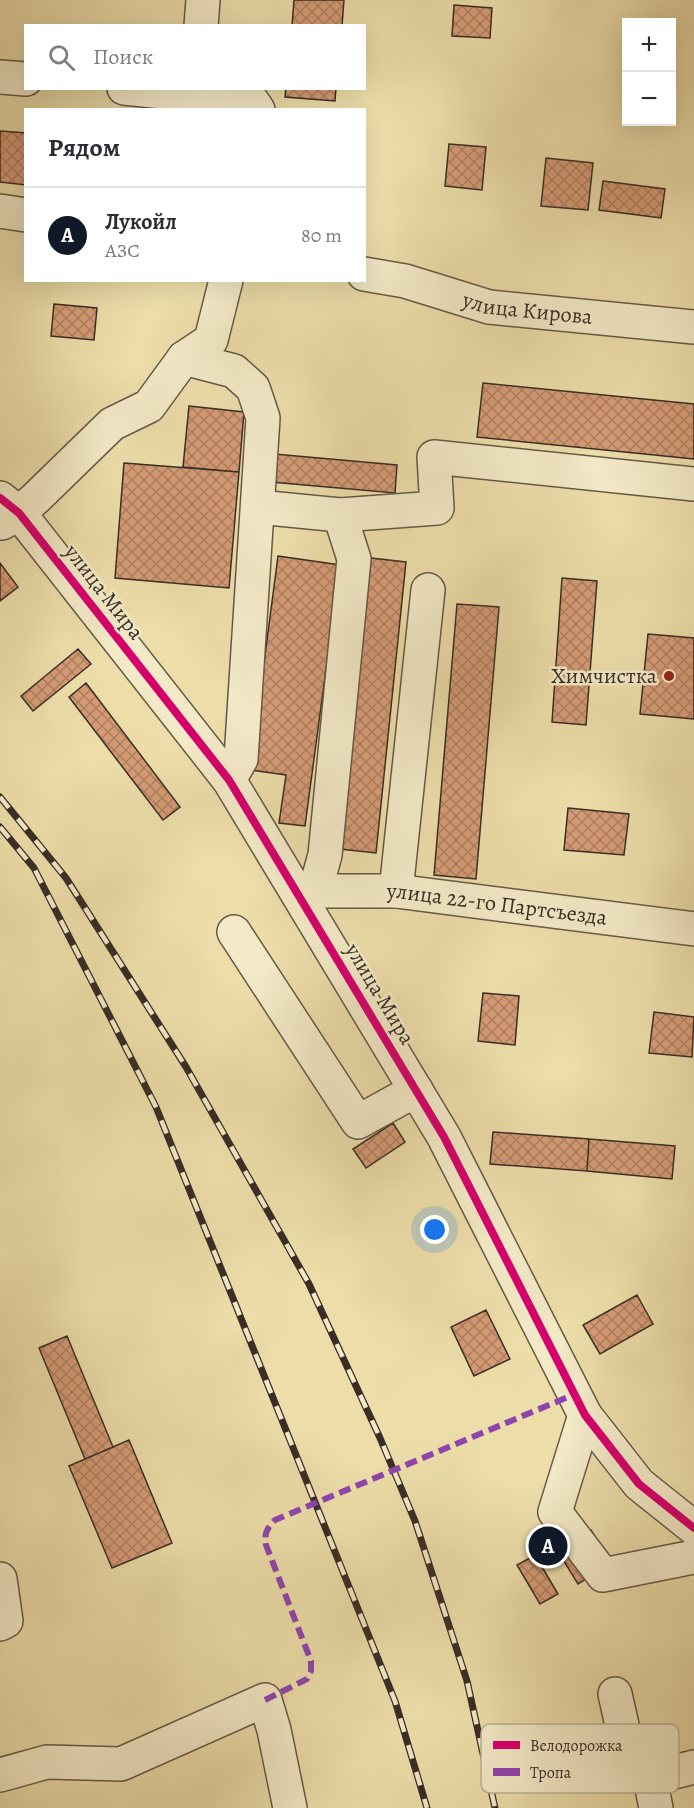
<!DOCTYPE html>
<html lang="ru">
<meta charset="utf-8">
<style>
body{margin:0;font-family:Alegreya,serif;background:#f2f2f3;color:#2b2b33}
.controls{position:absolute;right:18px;top:18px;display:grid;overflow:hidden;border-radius:0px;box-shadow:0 6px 24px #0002}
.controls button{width:54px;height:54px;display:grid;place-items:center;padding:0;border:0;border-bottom:2px solid #e1e1e2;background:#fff;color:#2b2b33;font:30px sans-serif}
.you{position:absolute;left:435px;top:1230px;width:21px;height:21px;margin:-15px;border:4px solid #fff;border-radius:50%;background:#1a73e8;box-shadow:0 0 0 9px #1a73e833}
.badge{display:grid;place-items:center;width:39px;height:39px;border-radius:50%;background:#111827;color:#fff;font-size:20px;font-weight:700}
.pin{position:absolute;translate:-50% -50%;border:3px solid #fff;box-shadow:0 2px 6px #0006}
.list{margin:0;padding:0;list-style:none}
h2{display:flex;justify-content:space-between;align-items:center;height:78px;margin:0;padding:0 24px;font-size:26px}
h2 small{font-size:20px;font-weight:400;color:#7c7c81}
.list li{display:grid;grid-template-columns:39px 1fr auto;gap:18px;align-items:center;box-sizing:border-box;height:96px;padding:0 24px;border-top:2px solid #e1e1e2}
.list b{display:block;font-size:22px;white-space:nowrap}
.list p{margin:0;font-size:20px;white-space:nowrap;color:#7c7c81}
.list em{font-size:20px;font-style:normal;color:#7c7c81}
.icon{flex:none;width:33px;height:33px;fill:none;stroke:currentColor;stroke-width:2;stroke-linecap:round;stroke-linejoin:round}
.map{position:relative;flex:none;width:694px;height:1808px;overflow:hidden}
.search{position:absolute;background:#fff;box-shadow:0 6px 24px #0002;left:24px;top:24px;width:342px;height:66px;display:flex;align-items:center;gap:15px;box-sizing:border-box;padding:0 21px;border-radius:0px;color:#7c7c81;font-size:22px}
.panel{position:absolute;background:#fff;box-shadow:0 6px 24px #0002;left:24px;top:108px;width:342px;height:174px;border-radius:0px}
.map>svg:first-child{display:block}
</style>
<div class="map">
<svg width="694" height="1808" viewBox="0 0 694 1808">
<defs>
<pattern id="building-cross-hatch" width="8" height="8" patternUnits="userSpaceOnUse" patternTransform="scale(1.5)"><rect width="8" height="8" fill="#d59b75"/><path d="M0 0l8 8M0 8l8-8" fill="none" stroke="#ae7f60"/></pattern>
</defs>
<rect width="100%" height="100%" fill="#ecdda9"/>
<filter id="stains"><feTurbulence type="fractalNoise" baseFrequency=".00333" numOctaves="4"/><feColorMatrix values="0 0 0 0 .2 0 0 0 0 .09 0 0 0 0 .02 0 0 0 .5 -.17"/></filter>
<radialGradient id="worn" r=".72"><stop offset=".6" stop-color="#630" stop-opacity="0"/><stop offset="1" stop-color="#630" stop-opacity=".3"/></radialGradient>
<!-- building -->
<path fill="url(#building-cross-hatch)" stroke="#392d26" stroke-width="1.5" d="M 294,0 L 344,0 L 342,26 L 292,26 Z
M 454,5 L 492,8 L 490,38 L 452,36 Z
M 286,88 L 336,88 L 335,101 L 285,97 Z
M 0,131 L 26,133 L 26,185 L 0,182 Z
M 449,144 L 486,147 L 482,190 L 445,186 Z
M 546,158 L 593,163 L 588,210 L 541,206 Z
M 603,181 L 665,189 L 661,218 L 599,210 Z
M 54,304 L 97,308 L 94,340 L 51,336 Z
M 483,383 L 694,404 L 694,459 L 477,437 Z
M 189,406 L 244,412 L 239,472 L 183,467 Z
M 274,454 L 397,465 L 395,493 L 271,482 Z
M 124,463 L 239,472 L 229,588 L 115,578 Z
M 278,556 L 340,565 L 305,826 L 279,823 L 286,775 L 250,770 Z
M 371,558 L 406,562 L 376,853 L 340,849 Z
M 0,563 L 18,587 L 0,601 Z
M 562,578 L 597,581 L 586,725 L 552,722 Z
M 457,604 L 499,607 L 476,879 L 434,875 Z
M 648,634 L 694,638 L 694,719 L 640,714 Z
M 78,649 L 91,664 L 33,711 L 21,696 Z
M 86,683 L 180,807 L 163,820 L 69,697 Z
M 568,808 L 629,814 L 624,855 L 564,850 Z
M 483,993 L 519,996 L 515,1045 L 478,1041 Z
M 654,1012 L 694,1017 L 692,1057 L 649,1053 Z
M 393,1123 L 405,1142 L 366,1168 L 353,1149 Z
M 493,1132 L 589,1139 L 587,1171 L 490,1164 Z
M 589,1139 L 675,1146 L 672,1179 L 587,1171 Z
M 637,1295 L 653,1324 L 600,1354 L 583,1325 Z
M 486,1310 L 510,1359 L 474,1376 L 451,1327 Z
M 67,1336 L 113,1447 L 85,1459 L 39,1348 Z
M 129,1440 L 172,1543 L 112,1568 L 69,1466 Z
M 591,1530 L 611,1564 L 578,1584 L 557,1550 Z
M 535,1555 L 558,1594 L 540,1604 L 517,1565 Z"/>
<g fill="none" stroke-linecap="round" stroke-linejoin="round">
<!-- minor casing -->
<g stroke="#665947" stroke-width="36">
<g id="minor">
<path d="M 201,26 L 203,0"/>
<path d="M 0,77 L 26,79"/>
<path d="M 124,88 L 252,101 L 258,110"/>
<path d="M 0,211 L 26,215"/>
<path id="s1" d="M 364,274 L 405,281 L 489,307 L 694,327"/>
<path d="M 184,358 L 234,371 L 253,388 L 263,418 L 241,759 L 229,780"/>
<path d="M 0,498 L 19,513 L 229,780 L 444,1137 L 585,1415 L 639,1484 L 694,1528"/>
<path d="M 258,507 L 340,515 L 437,508 L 434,457 L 694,484"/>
<path d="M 2,523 L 19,513 L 36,498 L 112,424 L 149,406 L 184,358 L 211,340 L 226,280"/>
<path d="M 315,891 L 325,855 L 354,559 L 340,515"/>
<path d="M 396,891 L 428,590"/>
<path id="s2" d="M 298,894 L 315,891 L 396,891 L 694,929"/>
<path d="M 234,932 L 358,1122 L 416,1090"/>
<path d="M 585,1415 L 555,1512 L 603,1575 L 694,1557"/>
<path d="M 0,1579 L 6,1621 L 0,1624"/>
<path d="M 615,1694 L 628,1752 L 650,1778"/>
<path d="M 0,1775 L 47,1762 L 121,1764 L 265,1700 L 274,1730 L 290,1808"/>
<path d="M 656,1808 L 650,1778 L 694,1767"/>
</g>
</g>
<!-- minor -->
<use href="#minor" stroke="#f3e9c7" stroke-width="33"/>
<!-- rail casing -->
<g stroke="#392d26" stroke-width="7">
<path id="rail" d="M 0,797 L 66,878 L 186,1067 L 309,1284 L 380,1438 L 415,1521 L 467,1681 L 495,1808
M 0,827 L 34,868 L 156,1107 L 395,1701 L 427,1808"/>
</g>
<!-- rail -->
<use href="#rail" stroke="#f3e9c7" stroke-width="4.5" stroke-dasharray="14" stroke-linecap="butt"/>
<!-- quiet -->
<path stroke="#8e44ad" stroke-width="6" stroke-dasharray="12 6" stroke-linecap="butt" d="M 265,1700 L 307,1679 L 311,1671 L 311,1661 L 266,1545 C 264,1533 267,1528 275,1520 L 575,1394"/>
<!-- cycleway casing -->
<g stroke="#f3e9c7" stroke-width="11">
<path id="cycleway" d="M 0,498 L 19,513 L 229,780 L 444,1137 L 585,1415 L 639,1484 L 694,1528"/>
</g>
<!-- cycleway -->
<use href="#cycleway" stroke="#d6006c" stroke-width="8"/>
</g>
<!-- markers -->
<circle fill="#8f2418" stroke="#f3e9c7" stroke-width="2" cx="669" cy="676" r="6"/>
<g text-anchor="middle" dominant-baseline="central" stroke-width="5" stroke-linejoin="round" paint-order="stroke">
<!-- street labels -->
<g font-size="22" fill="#392d26" stroke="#f3e9c7">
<text stroke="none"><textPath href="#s1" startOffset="168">улица Кирова</textPath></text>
<text transform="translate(104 592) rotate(52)">улица Мира</text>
<text stroke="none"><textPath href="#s2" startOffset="200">улица 22-го Партсъезда</textPath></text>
<text transform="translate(380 994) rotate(59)">улица Мира</text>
</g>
<!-- poi labels -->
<g font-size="22" fill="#392d26" stroke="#f3e9c7" text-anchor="end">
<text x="657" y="676">Химчистка</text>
</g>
</g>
<!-- legend -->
<rect x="481" y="1724" width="198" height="69" rx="9" fill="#f3e9c7" stroke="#bbb197" stroke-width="1.5"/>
<rect x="493" y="1741" width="27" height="8" fill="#d6006c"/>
<rect x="493" y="1768" width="27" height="8" fill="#8e44ad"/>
<g font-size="16" fill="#392d26">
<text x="530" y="1751">Велодорожка</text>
<text x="530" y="1778">Тропа</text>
</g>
<rect width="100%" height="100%" filter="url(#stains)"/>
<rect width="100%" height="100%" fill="url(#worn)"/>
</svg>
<div class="controls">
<button>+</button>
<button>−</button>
</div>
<div class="you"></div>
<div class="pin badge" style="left:548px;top:1546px">A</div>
<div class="search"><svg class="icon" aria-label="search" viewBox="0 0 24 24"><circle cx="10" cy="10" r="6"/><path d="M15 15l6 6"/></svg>Поиск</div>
<section class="panel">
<h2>Рядом<small></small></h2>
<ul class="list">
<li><span class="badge">A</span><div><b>Лукойл</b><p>АЗС</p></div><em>80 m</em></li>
</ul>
</section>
</div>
